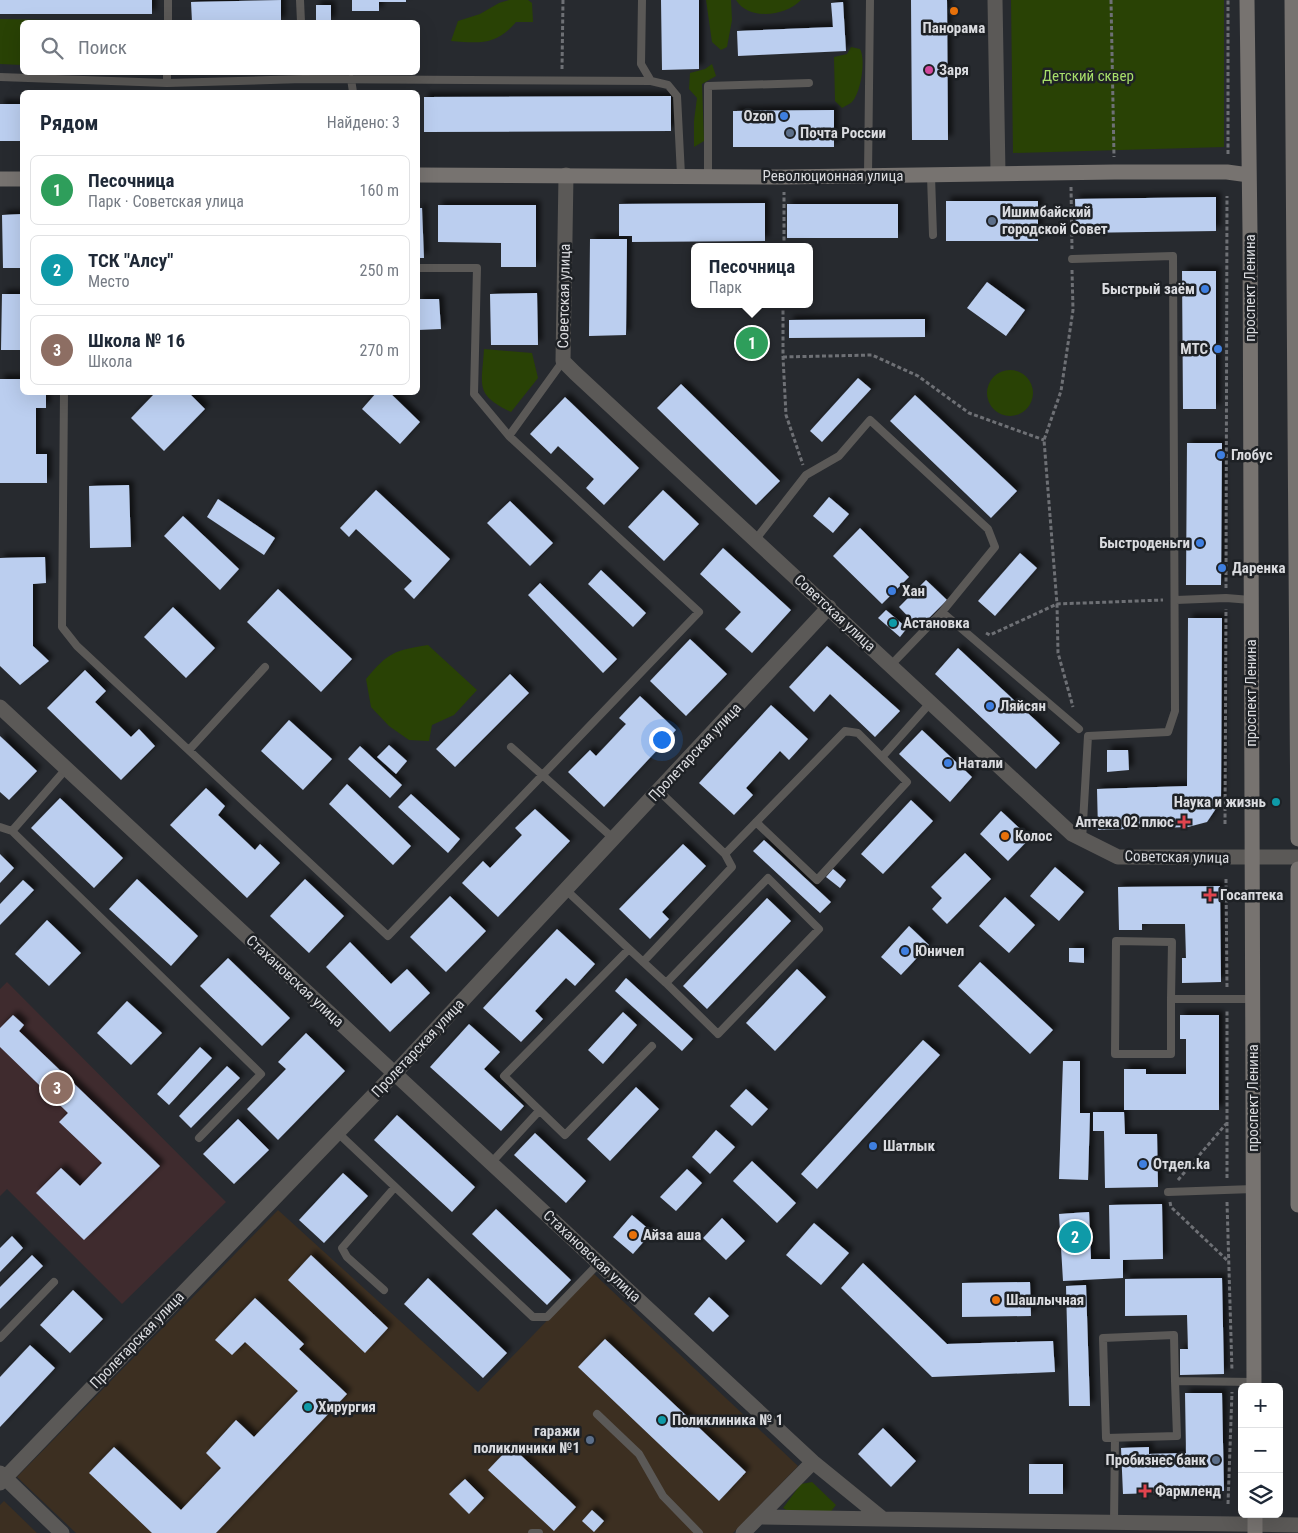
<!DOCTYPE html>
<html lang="ru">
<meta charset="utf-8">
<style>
body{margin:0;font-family:"Roboto Condensed",sans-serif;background:#f2f2f3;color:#1f2937}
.controls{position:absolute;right:15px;bottom:15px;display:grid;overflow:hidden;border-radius:8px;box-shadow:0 5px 20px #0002}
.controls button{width:45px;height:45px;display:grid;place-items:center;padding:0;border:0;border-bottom:1px solid #e0e1e3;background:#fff;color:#1f2937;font:25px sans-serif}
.you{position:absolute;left:661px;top:739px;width:18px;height:18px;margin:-12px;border:4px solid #fff;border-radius:50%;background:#1a73e8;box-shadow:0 0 0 8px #1a73e833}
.badge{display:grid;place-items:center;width:32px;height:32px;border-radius:50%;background:#0b8043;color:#fff;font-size:16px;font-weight:700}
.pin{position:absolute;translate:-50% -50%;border:2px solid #fff;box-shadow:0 1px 5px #0006}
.popup{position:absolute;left:691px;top:243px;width:122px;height:65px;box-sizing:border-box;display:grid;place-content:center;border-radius:8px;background:#fff;filter:drop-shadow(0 1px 4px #0005);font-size:16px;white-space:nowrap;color:#747a83}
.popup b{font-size:19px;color:#1f2937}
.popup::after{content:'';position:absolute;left:50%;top:100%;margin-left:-10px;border:10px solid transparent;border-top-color:#fff}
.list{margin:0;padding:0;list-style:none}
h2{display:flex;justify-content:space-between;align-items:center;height:65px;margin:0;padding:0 20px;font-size:21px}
h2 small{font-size:16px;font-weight:400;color:#747a83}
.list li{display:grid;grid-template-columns:32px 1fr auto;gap:15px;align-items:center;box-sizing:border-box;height:70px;margin:0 10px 10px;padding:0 10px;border:1px solid #e0e1e3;border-radius:8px}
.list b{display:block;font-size:19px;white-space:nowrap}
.list p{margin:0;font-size:16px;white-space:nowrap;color:#747a83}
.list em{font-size:16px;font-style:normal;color:#747a83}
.icon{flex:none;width:28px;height:28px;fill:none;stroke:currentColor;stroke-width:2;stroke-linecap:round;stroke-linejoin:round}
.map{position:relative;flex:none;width:1298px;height:1533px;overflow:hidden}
.search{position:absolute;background:#fff;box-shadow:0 5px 20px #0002;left:20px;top:20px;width:400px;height:55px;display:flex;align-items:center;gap:12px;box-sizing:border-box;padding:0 18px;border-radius:8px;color:#747a83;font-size:19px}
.panel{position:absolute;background:#fff;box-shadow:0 5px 20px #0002;left:20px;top:90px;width:400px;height:305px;border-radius:8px}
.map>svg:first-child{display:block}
</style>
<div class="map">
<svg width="1298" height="1533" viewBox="0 0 1298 1533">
<defs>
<filter id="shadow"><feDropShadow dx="4.5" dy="-4.5" stdDeviation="2.5" flood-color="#0009"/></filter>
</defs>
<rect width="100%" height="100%" fill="#272a2f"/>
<!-- education -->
<path fill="#3f2b2e" d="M 7,982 L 226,1202 L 122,1304 L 7,1189 L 0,1196 L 0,989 Z"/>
<!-- medical -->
<path fill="#3c2f21" d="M 278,1210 L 478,1392 L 593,1273 L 798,1466 L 733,1533 L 76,1533 L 17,1477 Z
M 4,1501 L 37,1533 L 0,1533 L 0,1505 Z"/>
<!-- green -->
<path fill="#294205" d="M 509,0 L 528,0 L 532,3 L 533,22 L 516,22 C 496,46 479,43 451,41 L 458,21 L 480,14 L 499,3 Z
M 706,0 L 731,0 L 732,20 L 727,47 L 721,50 L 712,42 Z
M 736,0 L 801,0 C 786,16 749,21 736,0 Z
M 1011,0 L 1224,0 L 1224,147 L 1013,153 Z
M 0,19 L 152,22 L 22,22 L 22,65 L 0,64 Z
M 851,47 L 860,49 C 866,60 861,92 852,102 C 850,104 845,106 842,108 L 835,101 L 834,57 L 847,54 Z
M 712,64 L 716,76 L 702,84 L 704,141 L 694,147 L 694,121 L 697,98 L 689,89 L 690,73 L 705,69 Z
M 484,349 L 532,353 L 538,378 L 511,412 C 474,394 482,386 484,349 Z
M987 393a23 23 0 1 1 46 0a23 23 0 1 1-46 0Z
M 428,645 L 477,690 L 454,715 L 432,725 L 429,741 L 409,740 L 389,726 L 371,707 L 366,679 C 389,652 393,651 428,645 Z
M 812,1482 L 836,1505 L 829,1514 L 790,1512 L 783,1508 L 801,1484 Z"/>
<!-- building -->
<path fill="#bbceef" filter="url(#shadow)" d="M 0,0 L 152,0 L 152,14 L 0,14 Z
M 281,0 L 281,22 L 192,22 L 191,2 Z
M 352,0 L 406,0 L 406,2 L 379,2 L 379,11 L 352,11 Z
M 661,0 L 699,0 L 699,69 L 662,70 Z
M 911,0 L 947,0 L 948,140 L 912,140 Z
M 843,2 L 846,51 L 738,56 L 737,31 L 833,27 L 831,3 Z
M 316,5 L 331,5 L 331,22 L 316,22 Z
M 671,96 L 671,131 L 424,132 L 424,97 Z
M 0,104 L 22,104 L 22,141 L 0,141 Z
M 834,110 L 834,147 L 733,147 L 733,111 Z
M 1216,197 L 1216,231 L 1076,233 L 1075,199 Z
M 946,201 L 1038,201 L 1038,241 L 946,241 Z
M 765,203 L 765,241 L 632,242 L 632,236 L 619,236 L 619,204 Z
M 787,204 L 898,204 L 898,238 L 787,238 Z
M 438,205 L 536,205 L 536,267 L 501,267 L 501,243 L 438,242 Z
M 418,208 L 422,208 L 424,258 L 418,258 Z
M 22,214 L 22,268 L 3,268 L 2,215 Z
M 590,239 L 627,239 L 626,335 L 589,336 Z
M 1182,271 L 1216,271 L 1216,409 L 1183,409 Z
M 987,282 L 1025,310 L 1006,336 L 967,308 Z
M 537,293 L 538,345 L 491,345 L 490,294 Z
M 2,294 L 22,294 L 22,350 L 1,350 Z
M 418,299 L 439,299 L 441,329 L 418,330 Z
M 925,319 L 925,337 L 789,338 L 789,320 Z
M 858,378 L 871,389 L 822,442 L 810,431 Z
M 0,379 L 22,379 L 22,392 L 46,392 L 46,408 L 36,408 L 36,454 L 47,454 L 47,483 L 0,483 Z
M 681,384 L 780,481 L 756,505 L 657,408 Z
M 156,392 L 188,392 L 205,409 L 164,451 L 131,418 Z
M 377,392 L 389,392 L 420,422 L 400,444 L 362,409 Z
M 915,395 L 1017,491 L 991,518 L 890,421 Z
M 565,397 L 639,468 L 604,505 L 586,488 L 594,479 L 558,446 L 551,454 L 530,434 Z
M 1187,443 L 1222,443 L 1221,585 L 1186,585 Z
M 129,485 L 131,547 L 90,548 L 89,486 Z
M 376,490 L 450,559 L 414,599 L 404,589 L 412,581 L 356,529 L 349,537 L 340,528 Z
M 663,490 L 699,524 L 664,561 L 628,527 Z
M 829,497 L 849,514 L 833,533 L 813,516 Z
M 218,499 L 275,538 L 264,555 L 207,517 Z
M 510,501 L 553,543 L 530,566 L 487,523 Z
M 183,516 L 239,569 L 220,590 L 164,536 Z
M 860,528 L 909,577 L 882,604 L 833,556 Z
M 723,548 L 791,610 L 752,653 L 725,629 L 741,612 L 700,574 Z
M 1020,553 L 1037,568 L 995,616 L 978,601 Z
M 45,557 L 46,583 L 33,584 L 33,646 L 49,661 L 20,685 L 0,666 L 0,558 Z
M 601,570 L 646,613 L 633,627 L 588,584 Z
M 926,580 L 947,600 L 919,628 L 899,607 Z
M 540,583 L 617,659 L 603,673 L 528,595 Z
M 278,589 L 352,659 L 321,692 L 247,622 Z
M 173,607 L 215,648 L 186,678 L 144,637 Z
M 886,610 L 907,628 L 900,637 L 878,618 Z
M 1188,618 L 1222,618 L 1221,801 L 1207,822 L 1188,827 L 1098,830 L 1097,789 L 1187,786 Z
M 690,639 L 727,674 L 686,716 L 650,681 Z
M 827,646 L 900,711 L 875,737 L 830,694 L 814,712 L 789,687 Z
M 958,648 L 1060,743 L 1036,769 L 935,674 Z
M 85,670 L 106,691 L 95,702 L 131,737 L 139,729 L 155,746 L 121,780 L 47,708 Z
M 510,674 L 529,693 L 455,767 L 436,749 Z
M 640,696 L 676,730 L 604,807 L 568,772 L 590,750 L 596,756 L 626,724 L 619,718 Z
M 771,705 L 808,739 L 789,760 L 780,751 L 746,788 L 753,795 L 734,815 L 699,783 Z
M 289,720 L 332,759 L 303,790 L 261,751 Z
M 922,730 L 972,777 L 950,802 L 899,754 Z
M 0,736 L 37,771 L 9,800 L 0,792 Z
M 389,745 L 407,761 L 396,774 L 377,757 Z
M 360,746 L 402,785 L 390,798 L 348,759 Z
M 1107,750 L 1128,750 L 1129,770 L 1107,772 Z
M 347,784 L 411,846 L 393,865 L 329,804 Z
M 206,788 L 225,806 L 218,815 L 255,850 L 260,844 L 280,863 L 247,898 L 170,825 Z
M 411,794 L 460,839 L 448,853 L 398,807 Z
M 60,798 L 123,858 L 94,888 L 31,828 Z
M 911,800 L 933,821 L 883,874 L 861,854 Z
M 535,809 L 570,841 L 498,917 L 462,883 L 483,861 L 490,868 L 522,835 L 515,828 Z
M 1001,811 L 1030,838 L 1008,861 L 980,834 Z
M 764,840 L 831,902 L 820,913 L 753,851 Z
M 683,844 L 706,866 L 662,912 L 669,919 L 650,939 L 619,909 Z
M 965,853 L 991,879 L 947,924 L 932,909 L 942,898 L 931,887 Z
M 0,854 L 14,868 L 0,883 Z
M 1055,867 L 1084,892 L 1059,921 L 1030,896 Z
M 833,869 L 846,880 L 840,888 L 826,877 Z
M 137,879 L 198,936 L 171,966 L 109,909 Z
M 305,879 L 344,916 L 309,953 L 270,916 Z
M 23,880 L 34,890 L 0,925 L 0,904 Z
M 1220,886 L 1221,982 L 1182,983 L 1182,958 L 1186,958 L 1185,924 L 1142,924 L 1142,930 L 1119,930 L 1118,887 Z
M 450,896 L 486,931 L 446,972 L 410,937 Z
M 1005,897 L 1035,925 L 1009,953 L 979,926 Z
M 767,898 L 791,921 L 707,1009 L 683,986 Z
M 47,920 L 81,953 L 49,986 L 15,954 Z
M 909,926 L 929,945 L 901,975 L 881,957 Z
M 557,929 L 595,964 L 575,986 L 566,978 L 535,1011 L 543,1019 L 521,1042 L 483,1008 Z
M 350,942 L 391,984 L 407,969 L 430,993 L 390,1032 L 326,967 Z
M 1069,948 L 1084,948 L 1084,963 L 1069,962 Z
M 228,958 L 290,1018 L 262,1046 L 200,986 Z
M 980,962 L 1053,1030 L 1030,1054 L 958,986 Z
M 797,969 L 826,997 L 775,1051 L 746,1023 Z
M 626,978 L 693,1039 L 682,1051 L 615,991 Z
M 127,1001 L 162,1033 L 131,1065 L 97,1033 Z
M 623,1012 L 637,1025 L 603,1064 L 588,1050 Z
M 13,1015 L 24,1025 L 19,1031 L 160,1166 L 84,1240 L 36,1193 L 61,1168 L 80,1186 L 102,1163 L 59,1122 L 68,1113 L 0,1047 L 0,1028 Z
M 1180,1015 L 1219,1015 L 1219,1110 L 1124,1110 L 1124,1069 L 1146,1069 L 1146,1074 L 1186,1074 L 1186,1039 L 1180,1039 Z
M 469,1024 L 500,1052 L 484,1069 L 524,1106 L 501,1131 L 430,1067 Z
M 306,1033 L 345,1071 L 278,1140 L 247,1109 L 286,1069 L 278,1062 Z
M 923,1040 L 940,1055 L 817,1189 L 801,1174 Z
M 200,1047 L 212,1058 L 169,1105 L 157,1094 Z
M 1063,1061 L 1080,1061 L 1080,1113 L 1090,1113 L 1088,1180 L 1059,1179 Z
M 227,1066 L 240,1078 L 191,1128 L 179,1116 Z
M 636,1087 L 659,1109 L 610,1161 L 587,1139 Z
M 746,1089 L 768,1109 L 752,1126 L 730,1106 Z
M 1093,1112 L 1124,1112 L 1125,1134 L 1157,1134 L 1158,1187 L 1105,1188 L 1104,1131 L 1093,1131 Z
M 397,1115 L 475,1187 L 452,1212 L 374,1140 Z
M 238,1119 L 269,1150 L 234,1184 L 203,1154 Z
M 716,1130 L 735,1147 L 710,1174 L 692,1157 Z
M 535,1133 L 586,1181 L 566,1203 L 514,1155 Z
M 752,1161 L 796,1203 L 777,1223 L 733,1181 Z
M 687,1169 L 702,1183 L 676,1211 L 660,1197 Z
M 343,1173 L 368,1196 L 324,1243 L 299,1220 Z
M 1162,1204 L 1163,1259 L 1123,1260 L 1123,1278 L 1063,1281 L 1059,1214 L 1089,1212 L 1091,1259 L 1110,1259 L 1109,1205 Z
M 496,1209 L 571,1280 L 547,1305 L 472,1234 Z
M 632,1215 L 652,1232 L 633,1254 L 613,1237 Z
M 722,1218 L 745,1241 L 726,1260 L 703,1238 Z
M 814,1223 L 849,1253 L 821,1285 L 786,1255 Z
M 12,1236 L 23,1248 L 0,1272 L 0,1248 Z
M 32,1255 L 43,1266 L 0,1309 L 0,1287 Z
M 311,1255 L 388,1328 L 365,1353 L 288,1280 Z
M 863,1263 L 947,1344 L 1053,1341 L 1055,1372 L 932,1377 L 841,1288 Z
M 428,1278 L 507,1353 L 483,1378 L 404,1304 Z
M 1222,1278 L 1224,1374 L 1180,1375 L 1180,1349 L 1188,1349 L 1187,1315 L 1125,1316 L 1125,1279 Z
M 1030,1282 L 1031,1316 L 962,1317 L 962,1283 Z
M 1086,1285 L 1090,1406 L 1069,1406 L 1066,1286 Z
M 73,1290 L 103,1319 L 70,1353 L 40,1325 Z
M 709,1297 L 729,1316 L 713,1332 L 694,1314 Z
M 255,1298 L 304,1344 L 299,1349 L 347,1394 L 216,1533 L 152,1533 L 89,1473 L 114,1447 L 181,1510 L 221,1468 L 206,1453 L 236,1420 L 254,1437 L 298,1391 L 245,1342 L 232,1355 L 215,1340 Z
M 605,1339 L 746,1472 L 719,1501 L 578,1367 Z
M 30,1345 L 55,1368 L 0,1427 L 0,1377 Z
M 1185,1393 L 1222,1393 L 1224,1491 L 1123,1494 L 1121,1448 L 1149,1447 L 1149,1454 L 1186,1453 Z
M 883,1428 L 916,1461 L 891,1487 L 858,1454 Z
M 511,1446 L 576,1507 L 554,1531 L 488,1470 Z
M 1029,1464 L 1063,1464 L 1063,1494 L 1029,1494 Z
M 465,1479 L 484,1498 L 469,1514 L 449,1494 Z
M 592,1510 L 604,1521 L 594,1532 L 582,1521 Z"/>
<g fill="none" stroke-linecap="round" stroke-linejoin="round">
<!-- path -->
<path stroke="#6e7075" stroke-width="3" stroke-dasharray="4 2.5" stroke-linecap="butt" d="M 1111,0 L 1114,157
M 562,69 L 563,0
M 1228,154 L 1228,0
M 1071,187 L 1072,249
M 784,247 L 784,192
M 1072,270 L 1073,310 L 1061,391 L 1044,440 L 1057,604 L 1058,653 L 1073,707
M 783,304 L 783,357 L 786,415 L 803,465
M 783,357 L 872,355 L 918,376 L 969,413 L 1044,440
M 1226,588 L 1227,196
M 986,633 L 990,635 L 1057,604 L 1163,600
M 1225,824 L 1226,609
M 1226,879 L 1227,988
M 1227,1178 L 1227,1009
M 1178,1180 L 1226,1124
M 1170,1202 L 1171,1207 L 1229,1262
M 1227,1202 L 1232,1371
M 1228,1504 L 1232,1392"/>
<!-- lane -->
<path stroke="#5b5957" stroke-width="8" d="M 300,0 L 301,22
M 642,0 L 641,64 L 651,81 L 668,85 L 677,96 L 681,175
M 168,22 L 168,0
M 0,77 L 167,83 L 303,79 L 651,81
M 351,79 L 353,92
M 167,83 L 167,72
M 708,175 L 708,86 L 809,83
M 868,175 L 870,0
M 931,176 L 933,235
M 1072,259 L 1173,256 L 1175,711 L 1168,732 L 1088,736 L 1082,840
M 64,392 L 62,627 L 77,646 L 388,936 L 699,612 L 509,436 L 474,394 L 477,268 L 418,268
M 509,436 L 563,361
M 756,539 L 806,475 L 839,456 L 870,420 L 988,529 L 995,547 L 942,612
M 1176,600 L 1226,598 L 1251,600
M 890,666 L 942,612 L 1079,729
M 511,747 L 614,839
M 189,750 L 265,667
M 882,757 L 931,702
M 659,791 L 725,854 L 845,731 L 858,733 L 907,782 L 817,880 L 756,822
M 0,827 L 12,831 L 66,769
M 12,831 L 261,1074 L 199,1138
M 566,890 L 629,949 L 504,1076 L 565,1135 L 652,1046
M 629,949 L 666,983 L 768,878 L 819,929 L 718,1034 L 666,983
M 643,962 L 732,867 L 725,854
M 1171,999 L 1171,1054 L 1115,1054 L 1116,941 L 1172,942 L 1171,999 L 1252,999
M 338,1133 L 533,1317 L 547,1317 L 599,1263
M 491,1163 L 539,1111
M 1168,1192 L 1253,1189
M 384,1290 L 347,1257 L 342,1248 L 395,1187
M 0,1338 L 54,1282
M 1175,1381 L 1177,1436 L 1106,1438 L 1103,1338 L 1174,1335 L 1175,1381 L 1254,1382
M 597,1414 L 639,1454 L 663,1496 L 699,1533
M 1114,1522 L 1115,1438
M 532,1533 L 539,1533"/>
<!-- street -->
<path stroke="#5b5957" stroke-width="15" d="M 995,0 L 998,173
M 566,175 L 563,361 L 575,373 L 1072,834 L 1118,857 L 1298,857
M 0,707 L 813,1462 L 883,1519 L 1298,1525
M 0,1473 L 62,1533
M 0,1483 L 394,1074 L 829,607
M 759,1517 L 883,1519
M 743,1533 L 813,1462"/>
<!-- secondary -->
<path stroke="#777370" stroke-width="15" d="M 1247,0 L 1250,232 L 1254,1387
M 1292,0 L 1298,839
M 418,175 L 784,177 L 1114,172 L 1227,172 L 1249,175
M 0,179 L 22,179
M 1298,869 L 1298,1205
M 1255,1533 L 1255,1514"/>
</g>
<!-- markers -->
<g fill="#e8710a" stroke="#1e2125" stroke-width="2">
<circle cx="954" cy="11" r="5"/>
<circle cx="1005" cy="836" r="5"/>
<circle cx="633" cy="1235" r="5"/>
<circle cx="996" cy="1300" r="5"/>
</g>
<circle fill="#d1479c" stroke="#1e2125" stroke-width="2" cx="929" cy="70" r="5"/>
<g fill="#3f7fe0" stroke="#1e2125" stroke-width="2">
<circle cx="784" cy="116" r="5"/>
<circle cx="1205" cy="289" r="5"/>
<circle cx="1218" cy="349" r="5"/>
<circle cx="1221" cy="455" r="5"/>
<circle cx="1200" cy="543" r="5"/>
<circle cx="1222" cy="568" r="5"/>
<circle cx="892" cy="591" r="5"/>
<circle cx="990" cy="706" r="5"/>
<circle cx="948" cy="763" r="5"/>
<circle cx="905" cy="951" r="5"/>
<circle cx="873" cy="1146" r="5"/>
<circle cx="1143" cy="1164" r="5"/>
</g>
<g fill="#5c6f8a" stroke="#1e2125" stroke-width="2">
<circle cx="790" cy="133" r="5"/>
<circle cx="992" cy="221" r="5"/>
<circle cx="590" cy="1440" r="5"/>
<circle cx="1216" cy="1460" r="5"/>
</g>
<g fill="#0f9aa8" stroke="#1e2125" stroke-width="2">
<circle cx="893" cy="623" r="5"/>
<circle cx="1276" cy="802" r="5"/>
<circle cx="308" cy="1407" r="5"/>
<circle cx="662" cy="1420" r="5"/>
</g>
<g fill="#e0444e" stroke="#1e2125" stroke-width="2">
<path d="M1181.5 814.5h5v5h5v5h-5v5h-5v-5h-5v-5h5z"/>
<path d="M1207.5 887.5h5v5h5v5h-5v5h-5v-5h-5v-5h5z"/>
<path d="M1142.5 1483.5h5v5h5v5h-5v5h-5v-5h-5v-5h5z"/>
</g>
<g text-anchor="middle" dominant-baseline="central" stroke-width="5" stroke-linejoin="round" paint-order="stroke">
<!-- poi labels -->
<g font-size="15" font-weight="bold" fill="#dadbdf" stroke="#1e2125" text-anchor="start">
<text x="954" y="28" text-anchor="middle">Панорама</text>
<text x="939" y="70">Заря</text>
<text x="774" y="116" text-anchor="end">Ozon</text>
<text x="800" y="133">Почта России</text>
<text x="1002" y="212">Ишимбайский<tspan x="1002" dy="17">городской Совет</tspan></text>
<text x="1195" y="289" text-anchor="end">Быстрый заём</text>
<text x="1208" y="349" text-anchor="end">МТС</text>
<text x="1231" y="455">Глобус</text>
<text x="1190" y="543" text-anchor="end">Быстроденьги</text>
<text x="1232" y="568">Даренка</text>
<text x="902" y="591">Хан</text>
<text x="903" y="623">Астановка</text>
<text x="1000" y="706">Ляйсян</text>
<text x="958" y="763">Натали</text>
<text x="1266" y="802" text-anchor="end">Наука и жизнь</text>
<text x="1174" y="822" text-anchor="end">Аптека 02 плюс</text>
<text x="1015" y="836">Колос</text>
<text x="1220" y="895">Госаптека</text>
<text x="915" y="951">Юничел</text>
<text x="883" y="1146">Шатлык</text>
<text x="1153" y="1164">Отдел.ka</text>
<text x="643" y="1235">Айза аша</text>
<text x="1006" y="1300">Шашлычная</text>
<text x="318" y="1407">Хирургия</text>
<text x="672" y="1420">Поликлиника № 1</text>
<text x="580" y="1431" text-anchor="end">гаражи<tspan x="580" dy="17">поликлиники №1</tspan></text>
<text x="1206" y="1460" text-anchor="end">Пробизнес банк</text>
<text x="1155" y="1491">Фармленд</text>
</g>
<!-- park labels -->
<g font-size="15" fill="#a7de6a" stroke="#1e2125">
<text x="1088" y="76">Детский сквер</text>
</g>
<!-- street labels -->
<g font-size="15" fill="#dadbdf" stroke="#1e2125">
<text x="833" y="176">Революционная улица</text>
<text transform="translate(1250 288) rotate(-90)">проспект Ленина</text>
<text transform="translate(564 296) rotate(-89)">Советская улица</text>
<text transform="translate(835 613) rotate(43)">Советская улица</text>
<text transform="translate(1251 693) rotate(-90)">проспект Ленина</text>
<text transform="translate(695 752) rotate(-47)">Пролетарская улица</text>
<text transform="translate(1177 857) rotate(1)">Советская улица</text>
<text transform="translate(295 981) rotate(43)">Стахановская улица</text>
<text transform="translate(418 1048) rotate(-47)">Пролетарская улица</text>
<text transform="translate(1253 1098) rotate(-90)">проспект Ленина</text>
<text transform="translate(592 1256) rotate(43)">Стахановская улица</text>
<text transform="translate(137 1340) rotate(-46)">Пролетарская улица</text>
</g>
</g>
</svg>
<div class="controls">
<button>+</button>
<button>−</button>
<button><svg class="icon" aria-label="layers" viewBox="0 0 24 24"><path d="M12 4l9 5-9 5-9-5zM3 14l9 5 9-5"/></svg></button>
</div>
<div class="you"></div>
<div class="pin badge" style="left:752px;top:343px;background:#2e9e5b">1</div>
<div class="popup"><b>Песочница</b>Парк</div>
<div class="pin badge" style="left:1075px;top:1237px;background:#0f9aa8">2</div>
<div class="pin badge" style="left:57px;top:1088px;background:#8d6e63">3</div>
<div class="search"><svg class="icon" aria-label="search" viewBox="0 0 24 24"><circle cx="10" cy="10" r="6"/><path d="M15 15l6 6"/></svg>Поиск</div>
<section class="panel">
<h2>Рядом<small>Найдено: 3</small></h2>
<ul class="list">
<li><span class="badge" style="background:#2e9e5b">1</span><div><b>Песочница</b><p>Парк · Советская улица</p></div><em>160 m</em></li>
<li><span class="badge" style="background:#0f9aa8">2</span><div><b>ТСК &quot;Алсу&quot;</b><p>Место</p></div><em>250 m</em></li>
<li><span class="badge" style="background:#8d6e63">3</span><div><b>Школа № 16</b><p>Школа</p></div><em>270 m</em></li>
</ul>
</section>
</div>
